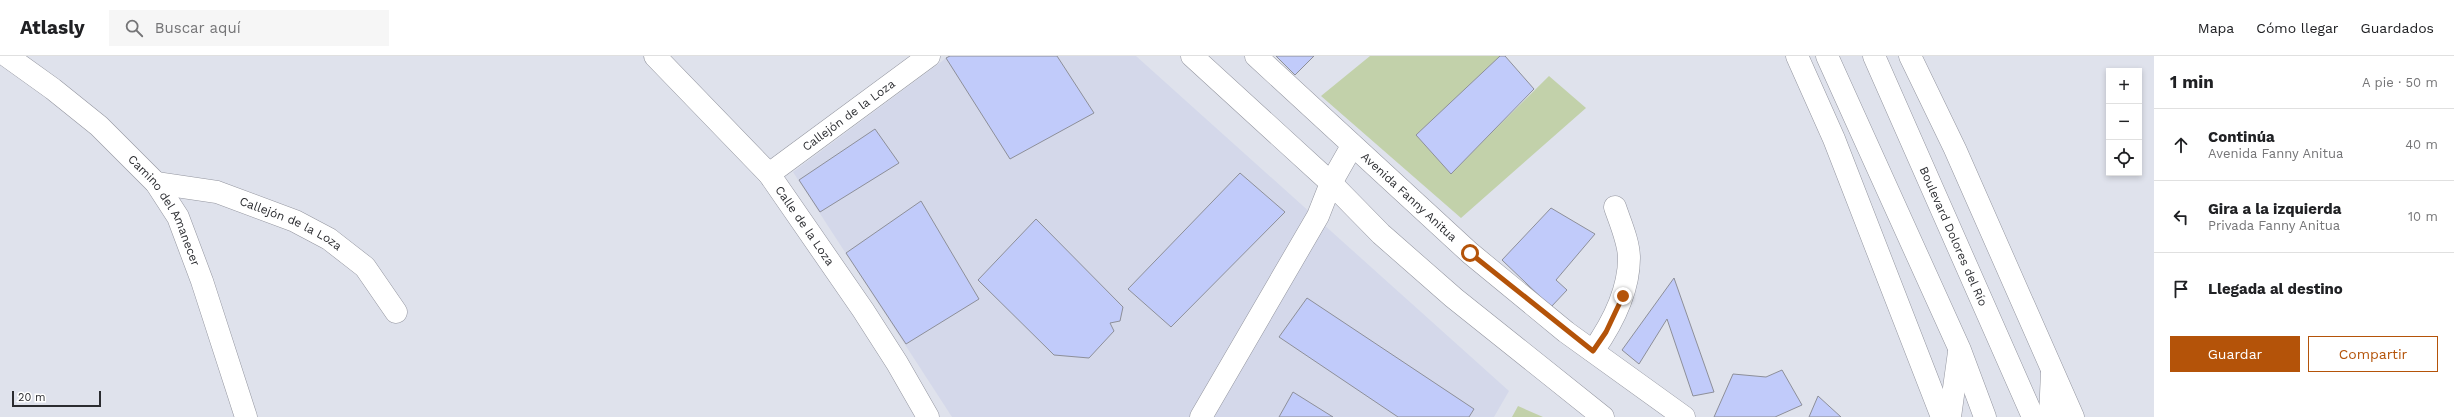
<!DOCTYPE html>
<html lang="es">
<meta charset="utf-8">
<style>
body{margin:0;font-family:"Work Sans",sans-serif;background:#f6f6f6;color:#202124}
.controls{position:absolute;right:12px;top:12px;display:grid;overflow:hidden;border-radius:0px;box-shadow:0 2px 6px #0003}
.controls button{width:36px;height:36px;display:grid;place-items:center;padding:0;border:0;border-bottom:1px solid #e0e0e0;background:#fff;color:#202124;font:20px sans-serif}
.scale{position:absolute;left:12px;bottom:10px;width:89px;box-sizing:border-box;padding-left:4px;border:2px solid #2b2c30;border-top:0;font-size:11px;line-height:14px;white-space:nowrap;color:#2b2c30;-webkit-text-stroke:3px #fff;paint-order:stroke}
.stop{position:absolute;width:12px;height:12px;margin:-9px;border:3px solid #b45309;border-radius:50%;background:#fff}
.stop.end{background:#b45309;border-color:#fff;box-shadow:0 1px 4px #0008}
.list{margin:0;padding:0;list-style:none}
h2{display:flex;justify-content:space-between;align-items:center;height:52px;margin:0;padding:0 16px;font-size:17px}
h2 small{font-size:13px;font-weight:400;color:#757577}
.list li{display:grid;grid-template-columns:26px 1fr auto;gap:12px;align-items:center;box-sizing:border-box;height:72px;padding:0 16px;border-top:1px solid #e0e0e0}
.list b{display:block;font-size:15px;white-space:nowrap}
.list p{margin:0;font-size:13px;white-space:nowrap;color:#757577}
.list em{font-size:13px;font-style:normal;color:#757577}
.actions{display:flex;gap:8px;padding:12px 16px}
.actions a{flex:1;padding:9px 0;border:1px solid #b45309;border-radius:0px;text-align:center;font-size:14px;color:#b45309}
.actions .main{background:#b45309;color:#fff}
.icon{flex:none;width:22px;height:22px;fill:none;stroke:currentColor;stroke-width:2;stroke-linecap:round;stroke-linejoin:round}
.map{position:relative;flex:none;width:2154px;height:361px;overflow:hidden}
header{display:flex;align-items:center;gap:24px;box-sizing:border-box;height:56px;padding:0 20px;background:#fff;border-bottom:1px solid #e0e0e0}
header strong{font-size:19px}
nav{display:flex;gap:22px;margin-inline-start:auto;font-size:14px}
.search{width:280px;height:36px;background:#f6f6f6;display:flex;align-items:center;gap:10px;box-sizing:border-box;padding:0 14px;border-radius:0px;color:#757577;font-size:15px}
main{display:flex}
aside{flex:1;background:#fff}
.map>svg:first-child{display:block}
</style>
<header>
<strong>Atlasly</strong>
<div class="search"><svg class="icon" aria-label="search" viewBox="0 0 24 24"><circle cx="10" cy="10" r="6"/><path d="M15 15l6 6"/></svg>Buscar aquí</div>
<nav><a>Mapa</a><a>Cómo llegar</a><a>Guardados</a></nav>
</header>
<main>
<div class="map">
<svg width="2154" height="361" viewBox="0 0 2154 361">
<rect width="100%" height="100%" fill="#dfe2ec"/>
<!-- built -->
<path fill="#d4d8ea" d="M 949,0 L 1136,0 L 1509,335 L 1494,361 L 952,361 L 793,116 Z"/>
<!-- green -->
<path fill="#c2d1aa" d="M 1370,0 L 1500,0 L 1451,117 L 1549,20 L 1586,52 L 1461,162 L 1321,40 Z
M 1518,350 L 1543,361 L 1512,361 Z"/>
<!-- building -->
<path fill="#c1cbfa" stroke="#8d8f99" d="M 950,0 L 1057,0 L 1094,57 L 1010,103 L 946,2 Z
M 1276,0 L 1314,0 L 1295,19 Z
M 1500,0 L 1505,0 L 1534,33 L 1451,118 L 1416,79 Z
M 875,73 L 899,107 L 820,156 L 799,124 Z
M 1240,117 L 1285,156 L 1171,271 L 1128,233 Z
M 921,145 L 979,243 L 906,288 L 846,197 Z
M 1551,152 L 1595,178 L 1556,224 L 1567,234 L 1551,251 L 1502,204 Z
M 1036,163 L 1123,251 L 1120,265 L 1110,267 L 1114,275 L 1089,302 L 1054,299 L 978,224 Z
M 1674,222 L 1714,336 L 1693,340 L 1667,263 L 1639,308 L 1622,294 Z
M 1307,242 L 1474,353 L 1469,361 L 1398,361 L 1279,281 Z
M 1782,314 L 1802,349 L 1775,361 L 1714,361 L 1733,318 L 1766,321 Z
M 1293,336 L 1333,361 L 1279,361 Z
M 1818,340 L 1841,361 L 1809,361 Z"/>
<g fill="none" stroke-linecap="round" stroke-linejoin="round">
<!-- minor casing -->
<g stroke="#93959f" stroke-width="23">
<g id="minor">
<path id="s1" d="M 7,0 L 53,33 L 99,70 L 156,127 L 178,161 L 202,225 L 246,361"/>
<path id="s2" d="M 655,0 L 769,118 L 863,254 L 897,307 L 928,361"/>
<path d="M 1797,0 L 1834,83 L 1942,361"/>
<path d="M 1910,0 L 1955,93 L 2073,361"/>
<path id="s3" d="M 769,118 L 929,0"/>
<path id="s4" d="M 156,127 L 217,136 L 295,165 L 329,183 L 365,211 L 396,256"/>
<path d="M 1593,295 C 1612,268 1629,236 1629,202 C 1629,186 1620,166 1615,151"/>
<path d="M 1201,361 L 1318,160 L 1331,127 L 1352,90"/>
</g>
</g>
<!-- major casing -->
<g stroke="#93959f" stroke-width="23">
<g id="major">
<path d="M 1192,0 L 1331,127 L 1381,178 L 1454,242 L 1603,361"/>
<path id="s5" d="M 1256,0 L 1470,197 L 1566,276 L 1684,361"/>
<path d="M 1827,0 L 1960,294 L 1985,361"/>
<path id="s6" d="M 1874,0 L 2033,361"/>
<path d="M 1950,361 L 1959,296"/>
<path d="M 2050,361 L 2052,316"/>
</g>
</g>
<!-- minor -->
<use href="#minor" stroke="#fff" stroke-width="22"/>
<!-- major -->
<use href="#major" stroke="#fff" stroke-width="22"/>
</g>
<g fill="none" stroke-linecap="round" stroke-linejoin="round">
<!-- route -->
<path stroke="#b45309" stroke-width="5" d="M 1470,197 L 1593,295 L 1606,276 L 1623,240"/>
</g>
<g text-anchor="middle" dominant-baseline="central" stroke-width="3" stroke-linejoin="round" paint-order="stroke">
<!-- street labels -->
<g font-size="12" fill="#2b2c30" stroke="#fff">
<text stroke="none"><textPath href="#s3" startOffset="99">Callejón de la Loza</textPath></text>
<text stroke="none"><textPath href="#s5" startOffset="208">Avenida Fanny Anitua</textPath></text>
<text stroke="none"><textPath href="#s1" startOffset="224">Camino del Amanecer</textPath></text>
<text stroke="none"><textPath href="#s4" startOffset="142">Callejón de la Loza</textPath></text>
<text stroke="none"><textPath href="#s2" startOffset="227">Calle de la Loza</textPath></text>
<text stroke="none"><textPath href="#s6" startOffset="197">Boulevard Dolores del Río</textPath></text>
</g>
</g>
</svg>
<div class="controls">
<button>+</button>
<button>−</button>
<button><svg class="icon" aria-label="locate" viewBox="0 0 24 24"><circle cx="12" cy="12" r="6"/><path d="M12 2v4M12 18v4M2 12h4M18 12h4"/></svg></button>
</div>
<div class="scale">20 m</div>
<div class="stop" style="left:1470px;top:197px"></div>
<div class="stop end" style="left:1623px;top:240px"></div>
</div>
<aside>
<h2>1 min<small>A pie · 50 m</small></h2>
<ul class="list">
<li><svg class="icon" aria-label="ahead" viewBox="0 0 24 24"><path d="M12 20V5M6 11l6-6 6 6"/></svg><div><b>Continúa</b><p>Avenida Fanny Anitua</p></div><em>40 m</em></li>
<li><svg class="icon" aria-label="left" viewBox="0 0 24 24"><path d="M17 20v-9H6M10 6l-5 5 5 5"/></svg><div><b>Gira a la izquierda</b><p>Privada Fanny Anitua</p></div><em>10 m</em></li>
<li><svg class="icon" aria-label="arrive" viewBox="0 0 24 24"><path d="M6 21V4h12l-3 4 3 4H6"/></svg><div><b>Llegada al destino</b></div></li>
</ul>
<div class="actions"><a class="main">Guardar</a><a>Compartir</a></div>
</aside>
</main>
